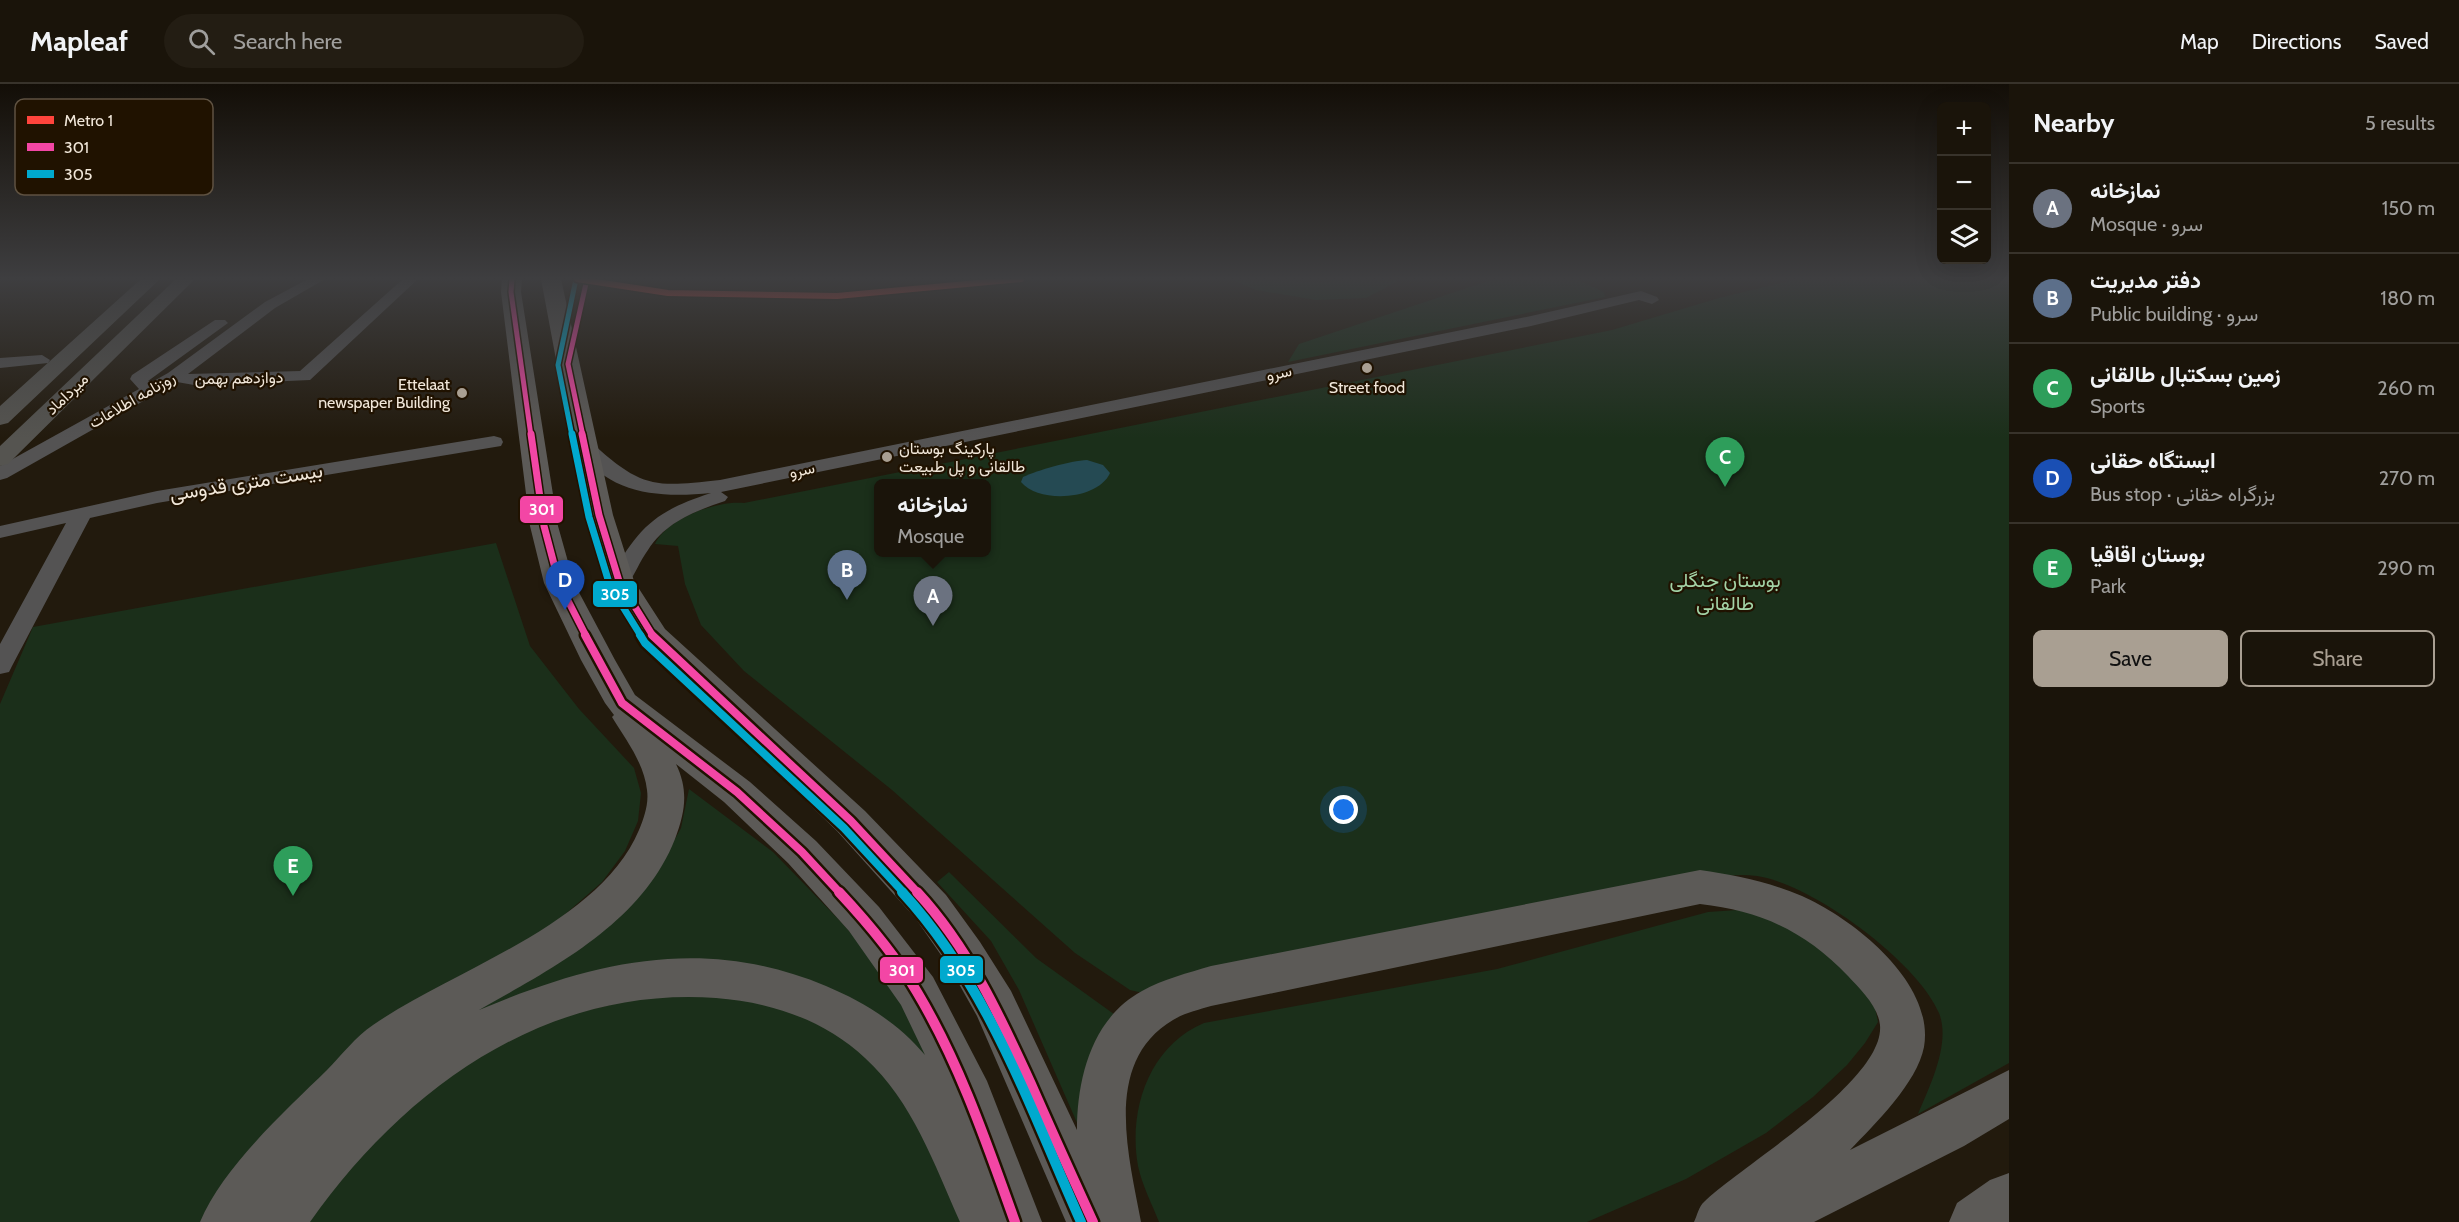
<!DOCTYPE html>
<meta charset="utf-8">
<style>
body{margin:0;font-family:Cabin,Vazirmatn,sans-serif;background:#231d13;color:#f1f3f6}
.controls{position:absolute;right:18px;top:18px;display:grid;overflow:hidden;border-radius:9px;box-shadow:0 6px 24px #0002}
.controls button{width:54px;height:54px;display:grid;place-items:center;padding:0;border:0;border-bottom:2px solid #38332b;background:#1a140a;color:#f1f3f6;font:30px sans-serif}
.you{position:absolute;left:1344px;top:726px;width:21px;height:21px;margin:-15px;border:4px solid #fff;border-radius:50%;background:#1a73e8;box-shadow:0 0 0 9px #1a73e833}
.badge{display:grid;place-items:center;width:39px;height:39px;border-radius:50%;background:#a99f92;color:#fff;font-size:20px;font-weight:700}
.pin{position:absolute;translate:-50% -50px;filter:drop-shadow(0 2px 3px #0008)}
.pin::after{content:'';position:absolute;top:32px;width:21px;height:18px;background:inherit;clip-path:polygon(0 0,100% 0,50% 100%)}
.popup{position:absolute;left:874px;top:395px;width:117px;height:78px;box-sizing:border-box;display:grid;place-content:center;border-radius:9px;background:#1a140a;filter:drop-shadow(0 2px 4px #0005);font-size:20px;white-space:nowrap;color:#9f9e9c}
.popup b{font-size:22px;color:#f1f3f6}
.popup::after{content:'';position:absolute;left:50%;top:100%;margin-left:-12px;border:12px solid transparent;border-top-color:#1a140a}
.list{margin:0;padding:0;list-style:none}
h2{display:flex;justify-content:space-between;align-items:center;height:78px;margin:0;padding:0 24px;font-size:26px}
h2 small{font-size:20px;font-weight:400;color:#9f9e9c}
.list li{display:grid;grid-template-columns:39px 1fr auto;gap:18px;align-items:center;box-sizing:border-box;height:90px;padding:0 24px;border-top:2px solid #38332b}
.list b{display:block;font-size:22px;white-space:nowrap}
.list p{margin:0;font-size:20px;white-space:nowrap;color:#9f9e9c}
.list em{font-size:20px;font-style:normal;color:#9f9e9c}
.actions{display:flex;gap:12px;padding:18px 24px}
.actions a{flex:1;padding:14px 0;border:2px solid #a99f92;border-radius:9px;text-align:center;font-size:21px;color:#a99f92}
.actions .main{background:#a99f92;color:#111}
.icon{flex:none;width:33px;height:33px;fill:none;stroke:currentColor;stroke-width:2;stroke-linecap:round;stroke-linejoin:round}
.map{position:relative;flex:none;width:2009px;height:1138px;overflow:hidden}
header{display:flex;align-items:center;gap:36px;box-sizing:border-box;height:84px;padding:0 30px;background:#1a140a;border-bottom:2px solid #38332b}
header strong{font-size:28px}
nav{display:flex;gap:33px;margin-inline-start:auto;font-size:21px}
.search{width:420px;height:54px;background:#231d13;display:flex;align-items:center;gap:15px;box-sizing:border-box;padding:0 21px;border-radius:33px;color:#9f9e9c;font-size:22px}
main{display:flex}
aside{flex:1;background:#1a140a}
.map>svg:first-child{display:block}
</style>
<header>
<strong>Mapleaf</strong>
<div class="search"><svg class="icon" aria-label="search" viewBox="0 0 24 24"><circle cx="10" cy="10" r="6"/><path d="M15 15l6 6"/></svg>Search here</div>
<nav><a>Map</a><a>Directions</a><a>Saved</a></nav>
</header>
<main>
<div class="map">
<svg width="2009" height="1138" viewBox="0 0 2009 1138">
<rect width="100%" height="100%" fill="#221a0d"/>
<!-- green -->
<path fill="#1b2f1a" fill-rule="evenodd" d="M 1230,195 L 1322,198 L 1355,195 L 1402,195 L 1366,214 L 1316,216 L 1256,206 Z
M 1494,195 L 1576,195 L 1604,208 L 1605,213 L 1288,278 L 1299,260 Z
M 1798,195 L 2009,195 L 2009,979 L 1918,1030 C 1930,1002 1951,959 1939,929 C 1917,877 1812,800 1757,792 C 1738,789 1717,793 1698,794 L 1143,909 L 1130,906 L 1075,869 L 892,706 L 744,587 L 701,541 L 685,500 L 678,462 L 655,460 C 667,434 718,416 744,419 L 1612,246 L 1719,214 ZM 879,400 L 987,400 L 987,468 L 879,468 Z
M 496,459 L 530,562 L 579,625 L 634,684 L 641,709 L 638,737 L 625,767 L 602,798 L 570,826 L 204,1138 L 0,1138 L 0,620 L 33,543 Z
M 689,705 L 773,768 L 843,840 L 884,887 L 937,981 L 827,912 L 568,903 L 244,1138 L 357,1013 L 658,786 L 681,744 Z
M 949,788 L 1036,874 L 1118,933 L 1092,1073 L 1019,906 L 991,857 L 937,798 Z
M 1737,826 L 1759,828 L 1821,856 L 1874,919 L 1878,938 L 1865,959 L 1847,981 L 1813,1013 L 1766,1049 L 1686,1095 L 1587,1138 L 1159,1138 C 1152,1120 1142,1101 1138,1082 C 1128,1026 1149,962 1204,939 L 1497,885 L 1708,828 Z
M 696,901 L 815,928 L 893,989 L 971,1138 L 296,1138 L 371,1047 L 520,942 Z"/>
<!-- water -->
<path fill="#254a53" d="M 1087,376 L 1103,381 L 1110,389 C 1098,416 1039,420 1021,398 L 1023,393 C 1038,386 1070,377 1087,376 Z"/>
<g fill="none" stroke-linecap="round" stroke-linejoin="round">
<!-- minor -->
<path fill="#545353" fill-rule="evenodd" d="M 308,195 L 325,195 L 275,224 L 188,290 L 300,287 L 403,195 L 418,195 L 310,296 L 194,301 L 177,298 L 7,394 L 0,396 L 0,382 L 139,305 L 130,295 L 132,291 L 215,236 L 225,236 L 228,239 L 148,297 L 152,298 L 168,289 L 265,218 Z
M 1641,207 L 1657,213 L 1659,216 L 1652,220 L 1639,216 L 1531,242 L 721,408 L 728,413 L 725,417 C 695,427 666,438 648,466 C 640,477 635,490 627,502 L 619,504 L 611,502 L 608,497 C 638,445 652,428 711,409 C 659,414 609,411 577,364 L 579,360 L 593,360 C 643,405 655,403 720,396 L 1531,232 Z
M 42,271 L 50,276 L 48,279 L 0,284 L 0,274 Z
M 494,352 L 501,354 L 503,358 L 501,362 L 157,419 L 90,434 L 12,582 L 9,588 L 0,590 L 0,560 L 66,439 L 0,454 L 0,442 L 157,407 Z"/>
<!-- major -->
<path fill="#555450" fill-rule="evenodd" d="M 141,195 L 160,195 L 8,339 L 0,341 L 0,322 Z
M 176,195 L 195,195 L 8,380 L 0,382 L 0,362 Z"/>
<!-- highway -->
<path fill="#5c5a57" fill-rule="evenodd" d="M 502,195 L 522,195 L 521,208 L 558,442 L 574,499 L 615,576 L 635,611 L 750,698 L 816,757 L 879,823 L 933,893 L 987,997 L 1042,1138 L 960,1138 C 934,1080 913,1018 865,974 C 825,936 770,918 716,914 C 545,902 405,1004 310,1138 L 200,1138 C 223,1083 285,1027 327,986 C 342,971 355,953 373,941 C 454,885 599,841 639,746 C 644,734 649,720 647,706 C 644,679 626,656 612,633 L 614,631 L 605,619 L 581,576 L 544,499 L 530,442 L 501,208 ZM 676,680 L 724,718 L 788,779 L 849,847 L 901,921 L 925,971 C 898,939 864,918 826,902 C 704,851 595,877 479,926 C 553,884 642,839 675,755 C 685,728 689,707 676,680 Z
M 541,195 L 561,195 L 613,431 L 634,497 L 665,545 L 865,727 L 946,811 L 980,858 L 1011,907 L 1077,1046 C 1077,994 1092,934 1142,907 C 1163,895 1188,889 1211,882 L 1700,786 C 1735,791 1769,798 1802,812 C 1854,835 1935,899 1924,963 C 1917,999 1875,1040 1850,1066 L 2009,986 L 2009,1035 L 1964,1062 L 1814,1138 L 1694,1138 C 1697,1132 1699,1122 1704,1118 C 1742,1081 1885,997 1880,941 C 1878,922 1860,905 1848,892 C 1805,847 1761,827 1700,820 L 1211,922 C 1198,926 1184,929 1173,936 C 1102,978 1129,1072 1141,1138 L 1066,1138 L 977,932 L 950,884 L 916,835 L 837,747 L 642,559 L 604,497 L 585,431 Z
M 2009,1089 L 2009,1138 L 1949,1138 L 1957,1119 L 1990,1096 Z"/>
<!-- bus-1-far3 casing -->
<g stroke="#201200" stroke-width="8">
<path id="bus-1-far3" d="M 512,195 L 511,208 L 531,352
M 583,352 L 568,280 L 587,195"/>
</g>
<!-- bus-1-far2 casing -->
<g stroke="#201200" stroke-width="10">
<path id="bus-1-far2" d="M 531,350 L 544,442 L 559,499 L 586,552
M 582,350 L 599,431 L 619,497 L 653,552"/>
</g>
<!-- bus-1-far1 casing -->
<g stroke="#201200" stroke-width="13">
<path id="bus-1-far1" d="M 585,551 L 622,619 L 737,708 L 802,768 L 840,809
M 652,551 L 851,737 L 918,809"/>
</g>
<!-- bus-1 casing -->
<g stroke="#201200" stroke-width="15">
<path id="bus-1" d="M 839,808 C 867,838 896,872 917,908 C 960,980 987,1060 1015,1138
M 917,808 C 968,863 1000,932 1031,1000 C 1051,1046 1072,1092 1093,1138"/>
</g>
<!-- bus-2-far3 casing -->
<g stroke="#201200" stroke-width="8">
<path id="bus-2-far3" d="M 572,352 L 558,281 L 576,195"/>
</g>
<!-- bus-2-far2 casing -->
<g stroke="#201200" stroke-width="10">
<path id="bus-2-far2" d="M 572,350 L 589,433 L 610,502 L 641,552"/>
</g>
<!-- bus-2-far1 casing -->
<g stroke="#201200" stroke-width="13">
<path id="bus-2-far1" d="M 640,551 L 645,559 L 844,744 L 904,809"/>
</g>
<!-- bus-2 casing -->
<g stroke="#201200" stroke-width="15">
<path id="bus-2" d="M 902,808 C 988,901 1030,1024 1081,1138"/>
</g>
<!-- bus-1-far3 -->
<use href="#bus-1-far3" stroke="#f346a5" stroke-width="5"/>
<!-- bus-1-far2 -->
<use href="#bus-1-far2" stroke="#f346a5" stroke-width="7"/>
<!-- bus-1-far1 -->
<use href="#bus-1-far1" stroke="#f346a5" stroke-width="8"/>
<!-- bus-1 -->
<use href="#bus-1" stroke="#f346a5" stroke-width="10"/>
<!-- bus-2-far3 -->
<use href="#bus-2-far3" stroke="#00a9ce" stroke-width="5"/>
<!-- bus-2-far2 -->
<use href="#bus-2-far2" stroke="#00a9ce" stroke-width="7"/>
<!-- bus-2-far1 -->
<use href="#bus-2-far1" stroke="#00a9ce" stroke-width="8"/>
<!-- bus-2 -->
<use href="#bus-2" stroke="#00a9ce" stroke-width="10"/>
<!-- metro-1 casing -->
<g stroke="#201200" stroke-width="9">
<path id="metro-1" d="M 577,195 L 668,209 L 837,212 L 1021,195"/>
</g>
<!-- metro-1 -->
<use href="#metro-1" stroke="#ff443c" stroke-width="6"/>
</g>
<!-- sky -->
<linearGradient id="sky" x2="0" y2="1"><stop stop-color="#130e07"/><stop offset="0.55" stop-color="#3e3e40"/><stop offset="1" stop-color="#3e3e40" stop-opacity="0"/></linearGradient>
<rect width="2009" height="354" fill="url(#sky)"/>
<!-- markers -->
<g fill="#a99f92" stroke="#201200" stroke-width="2">
<circle cx="1367" cy="284" r="6"/>
<circle cx="462" cy="309" r="6"/>
<circle cx="887" cy="373" r="6"/>
</g>
<g text-anchor="middle" dominant-baseline="central" stroke-width="4.5" stroke-linejoin="round" paint-order="stroke">
<!-- far-street labels -->
<g font-size="16" fill="#f1e7d9" stroke="#201200">
<text transform="translate(1279 289) rotate(-12)">سرو</text>
<text transform="translate(239 294) rotate(-1)">دوازدهم بهمن</text>
<text transform="translate(67 310) rotate(-44)">میرداماد</text>
<text transform="translate(132 316) rotate(-30)">روزنامه اطلاعات</text>
<text transform="translate(802 386) rotate(-12)">سرو</text>
</g>
<!-- far-poi labels -->
<g font-size="16" fill="#f1e7d9" stroke="#201200" text-anchor="end">
<text x="450" y="300">Ettelaat<tspan x="450" dy="18">newspaper Building</tspan></text>
<text x="1367" y="303" text-anchor="middle">Street food</text>
<text x="899" y="364" text-anchor="start">پارکینگ بوستان<tspan x="899" dy="18">طالقانی و پل طبیعت</tspan></text>
</g>
<!-- street labels -->
<g font-size="20" fill="#f1e7d9" stroke="#201200">
<text transform="translate(246 398) rotate(-9)">بیست متری قدوسی</text>
</g>
<!-- park labels -->
<g font-size="20" fill="#a3d3a6" stroke="#201200">
<text x="1725" y="496">بوستان جنگلی<tspan x="1725" dy="23">طالقانی</tspan></text>
</g>
</g>
<!-- legend -->
<rect x="15" y="15" width="198" height="96" rx="9" fill="#201200" stroke="#5f5241" stroke-width="1.5"/>
<rect x="27" y="32" width="27" height="8" fill="#ff443c"/>
<rect x="27" y="59" width="27" height="8" fill="#f346a5"/>
<rect x="27" y="86" width="27" height="8" fill="#00a9ce"/>
<g font-size="16" fill="#f1e7d9">
<text x="64" y="42">Metro 1</text>
<text x="64" y="69">301</text>
<text x="64" y="96">305</text>
</g>
<g stroke="#201200" stroke-width="2">
<rect x="519" y="411" width="45" height="29" rx="6" fill="#f346a5"/>
<rect x="592" y="496" width="46" height="28" rx="6" fill="#00a9ce"/>
<rect x="939" y="871" width="45" height="29" rx="6" fill="#00a9ce"/>
<rect x="879" y="872" width="45" height="28" rx="6" fill="#f346a5"/>
</g>
<g font-size="16" text-anchor="middle" font-weight="bold" fill="#fff">
<text x="542" y="431">301</text>
<text x="615" y="516">305</text>
<text x="961" y="892">305</text>
<text x="902" y="892">301</text>
</g>
</svg>
<div class="controls">
<button>+</button>
<button>−</button>
<button><svg class="icon" aria-label="layers" viewBox="0 0 24 24"><path d="M12 4l9 5-9 5-9-5zM3 14l9 5 9-5"/></svg></button>
</div>
<div class="you"></div>
<div class="pin badge" style="left:933px;top:542px;background:#6b7280">A</div>
<div class="popup"><b>نمازخانه</b>Mosque</div>
<div class="pin badge" style="left:847px;top:516px;background:#5c6f8a">B</div>
<div class="pin badge" style="left:1725px;top:403px;background:#2e9e5b">C</div>
<div class="pin badge" style="left:565px;top:526px;background:#1a4fb4">D</div>
<div class="pin badge" style="left:293px;top:812px;background:#2e9e5b">E</div>
</div>
<aside>
<h2>Nearby<small>5 results</small></h2>
<ul class="list">
<li><span class="badge" style="background:#6b7280">A</span><div><b>نمازخانه</b><p>Mosque · سرو</p></div><em>150 m</em></li>
<li><span class="badge" style="background:#5c6f8a">B</span><div><b>دفتر مدیریت</b><p>Public building · سرو</p></div><em>180 m</em></li>
<li><span class="badge" style="background:#2e9e5b">C</span><div><b>زمین بسکتبال طالقانی</b><p>Sports</p></div><em>260 m</em></li>
<li><span class="badge" style="background:#1a4fb4">D</span><div><b>ایستگاه حقانی</b><p>Bus stop · بزرگراه حقانی</p></div><em>270 m</em></li>
<li><span class="badge" style="background:#2e9e5b">E</span><div><b>بوستان اقاقیا</b><p>Park</p></div><em>290 m</em></li>
</ul>
<div class="actions"><a class="main">Save</a><a>Share</a></div>
</aside>
</main>
